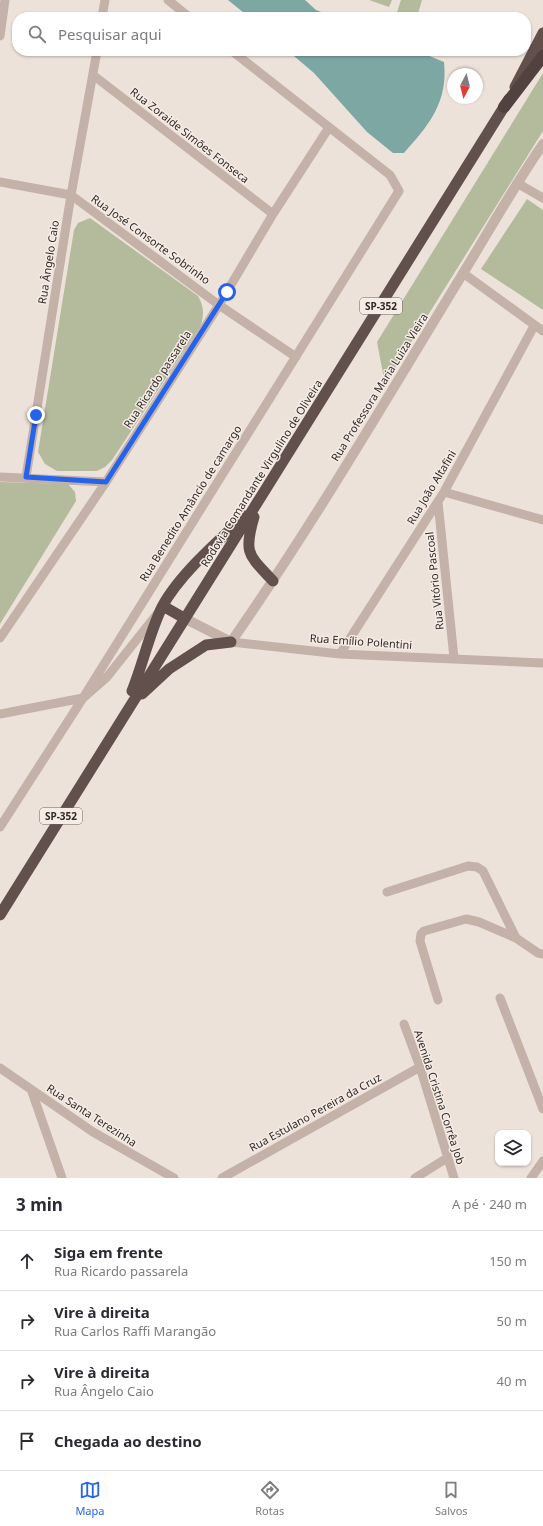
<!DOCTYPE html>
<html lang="pt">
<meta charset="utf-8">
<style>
body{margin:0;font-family:"Noto Sans",sans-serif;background:#f7f7f7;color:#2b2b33}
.controls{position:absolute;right:12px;bottom:12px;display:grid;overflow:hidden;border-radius:8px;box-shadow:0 1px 3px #0004}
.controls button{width:36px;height:36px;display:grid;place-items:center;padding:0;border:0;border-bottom:1px solid #e1e1e2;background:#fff;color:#2b2b33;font:20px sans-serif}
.compass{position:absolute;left:447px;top:68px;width:36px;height:36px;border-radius:50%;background:#fff;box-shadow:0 1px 3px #0004;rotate:187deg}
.stop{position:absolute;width:12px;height:12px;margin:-9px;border:3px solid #2563eb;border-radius:50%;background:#fff}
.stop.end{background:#2563eb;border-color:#fff;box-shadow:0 1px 4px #0008}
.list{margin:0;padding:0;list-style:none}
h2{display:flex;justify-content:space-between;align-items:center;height:52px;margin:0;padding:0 16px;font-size:17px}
h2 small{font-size:13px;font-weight:400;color:#7c7c81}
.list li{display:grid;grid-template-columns:26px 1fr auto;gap:12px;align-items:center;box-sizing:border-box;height:60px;padding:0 16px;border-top:1px solid #e1e1e2}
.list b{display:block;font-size:15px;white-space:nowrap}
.list p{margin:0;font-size:13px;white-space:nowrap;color:#7c7c81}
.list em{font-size:13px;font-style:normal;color:#7c7c81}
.icon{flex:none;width:22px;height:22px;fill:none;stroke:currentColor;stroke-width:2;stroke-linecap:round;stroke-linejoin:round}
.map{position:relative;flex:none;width:543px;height:1178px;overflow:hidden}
.search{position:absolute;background:#fff;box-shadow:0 1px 3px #0004;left:12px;right:12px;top:12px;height:44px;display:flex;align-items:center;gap:10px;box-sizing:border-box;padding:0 14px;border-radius:16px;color:#7c7c81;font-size:15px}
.sheet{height:292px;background:#fff}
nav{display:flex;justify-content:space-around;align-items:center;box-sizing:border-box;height:56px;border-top:1px solid #e1e1e2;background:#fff;font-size:11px;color:#7c7c81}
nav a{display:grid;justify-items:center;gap:2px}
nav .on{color:#2563eb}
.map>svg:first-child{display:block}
</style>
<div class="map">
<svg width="543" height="1178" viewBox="0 0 543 1178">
<rect width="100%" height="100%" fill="#ede2da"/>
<!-- green -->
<path fill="#b4ba9c" d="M 369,0 L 392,0 L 389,7 Z
M 401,0 L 422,0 L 417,17 L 397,12 Z
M 543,73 L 543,131 L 385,384 L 377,342 Z
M 527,199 L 543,210 L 543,310 L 481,269 Z
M 90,218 L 198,296 C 204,306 204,314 201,325 L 112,460 L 105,467 L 97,471 L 57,471 L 45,464 L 38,452 L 74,230 L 78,223 Z
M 0,482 L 68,484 L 75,492 L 76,501 L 0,624 Z"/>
<!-- water -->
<path fill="#7da7a3" d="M 228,0 L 305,0 L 316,10 L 334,17 L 249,17 Z
M 288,51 L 417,51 L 444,62 C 448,102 430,124 404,153 L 393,153 L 367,132 L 314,73 Z"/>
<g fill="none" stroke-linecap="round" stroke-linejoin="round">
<!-- minor -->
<path stroke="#c4b1a8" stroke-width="9" d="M 168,0 L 189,17
M 102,17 L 105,0
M 0,36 L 5,0
M 93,75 L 273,214
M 0,182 L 71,195 L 219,305 L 296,357
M 517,183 L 543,198
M 463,273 L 543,331
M 0,477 L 106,482
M 26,477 L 71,195 L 97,51
M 444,492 L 543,520
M 438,502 L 454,658
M 0,638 L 106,482 L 219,305 L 273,214 L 328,129
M 231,642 L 340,654 L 543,663
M 340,654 L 444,492 L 534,326
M 0,714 L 83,698 L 107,677 L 157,614
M 0,827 L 83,698 L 399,191 L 390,175 L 232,51
M 387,892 L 468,866 L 477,867 L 483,871 L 516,938
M 500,998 L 543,1109
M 438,1000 L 420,941 L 421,934 L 424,931 L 466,919 L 479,922 L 516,938 L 538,953 L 543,954
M 404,1024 L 420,1067 L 454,1178
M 0,1068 L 93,1132 L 174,1178
M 31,1089 L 62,1178
M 222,1178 L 420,1067
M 415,1178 L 447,1158
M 531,1178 L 543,1161"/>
<!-- tertiary -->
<path stroke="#c4b1a8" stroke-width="10" d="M 184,618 L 231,642 C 314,523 387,398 462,275 C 489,231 514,186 543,144"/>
<!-- trunk -->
<path stroke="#62504c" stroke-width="11" d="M 530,66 L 543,44
M 515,87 L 543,33
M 254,517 C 243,554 249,555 273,581
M 163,606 L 184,618
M 132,691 C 143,664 149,634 162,607 C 179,575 218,541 245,516
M 142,694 L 169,669 L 206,645 L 231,642
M 0,915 C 168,642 341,372 509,99"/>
<!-- motorway -->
<path stroke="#51423f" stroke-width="12" d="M 504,107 L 543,56"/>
</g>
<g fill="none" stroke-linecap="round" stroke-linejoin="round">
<!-- route -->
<path stroke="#2563eb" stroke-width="5" d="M 36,415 L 26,477 L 106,482 L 227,292"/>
</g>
<g text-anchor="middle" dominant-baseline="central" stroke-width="3" stroke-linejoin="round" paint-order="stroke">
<!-- shield labels -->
<g fill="#f6ece6" stroke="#6d6460" stroke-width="1">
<rect x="360" y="298" width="42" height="16" rx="3"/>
<rect x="40" y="808" width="42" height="16" rx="3"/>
</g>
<g font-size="10" font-weight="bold" fill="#322927">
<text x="381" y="306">SP-352</text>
<text x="61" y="816">SP-352</text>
</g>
<!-- street labels -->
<g font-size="11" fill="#322927" stroke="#f6ece6">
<text transform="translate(190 135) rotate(38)">Rua Zoraide Simões Fonseca</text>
<text transform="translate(151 239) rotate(36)">Rua José Consorte Sobrinho</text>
<text transform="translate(48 262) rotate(-81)">Rua Ângelo Caio</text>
<text transform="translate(157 379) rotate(-57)">Rua Ricardo passarela</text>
<text transform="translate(379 387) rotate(-58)">Rua Professora Maria Luiza Vieira</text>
<text transform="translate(261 473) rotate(-58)">Rodovia Comandante Virgulino de Oliveira</text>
<text transform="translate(431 487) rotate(-59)">Rua João Altafini</text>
<text transform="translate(190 503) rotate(-58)">Rua Benedito Amâncio de camargo</text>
<text transform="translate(434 581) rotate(-96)">Rua Vitório Pascoal</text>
<text transform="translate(361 641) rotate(4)">Rua Emílio Polentini</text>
<text transform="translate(440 1097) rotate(72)">Avenida Cristina Corrêa Job</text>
<text transform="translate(315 1112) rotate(-29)">Rua Estulano Pereira da Cruz</text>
<text transform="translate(92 1115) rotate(33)">Rua Santa Terezinha</text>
</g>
</g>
</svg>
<div class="controls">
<button><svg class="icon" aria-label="layers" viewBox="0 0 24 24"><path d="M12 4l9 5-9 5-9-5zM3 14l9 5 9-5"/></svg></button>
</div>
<svg class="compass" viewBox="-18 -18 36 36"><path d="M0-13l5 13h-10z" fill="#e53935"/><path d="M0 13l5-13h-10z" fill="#7c7c81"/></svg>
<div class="stop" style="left:227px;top:292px"></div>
<div class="stop end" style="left:36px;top:415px"></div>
<div class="search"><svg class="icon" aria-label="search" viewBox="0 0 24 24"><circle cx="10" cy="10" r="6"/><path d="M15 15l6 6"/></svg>Pesquisar aqui</div>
</div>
<section class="sheet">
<h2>3 min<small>A pé · 240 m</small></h2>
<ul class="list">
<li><svg class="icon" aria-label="ahead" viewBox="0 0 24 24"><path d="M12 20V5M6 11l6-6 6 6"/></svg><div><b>Siga em frente</b><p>Rua Ricardo passarela</p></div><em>150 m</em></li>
<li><svg class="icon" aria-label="right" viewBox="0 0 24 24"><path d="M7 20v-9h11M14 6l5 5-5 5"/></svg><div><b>Vire à direita</b><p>Rua Carlos Raffi Marangão</p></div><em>50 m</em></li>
<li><svg class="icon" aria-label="right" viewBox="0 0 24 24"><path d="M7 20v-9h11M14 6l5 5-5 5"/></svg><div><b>Vire à direita</b><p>Rua Ângelo Caio</p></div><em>40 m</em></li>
<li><svg class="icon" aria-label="arrive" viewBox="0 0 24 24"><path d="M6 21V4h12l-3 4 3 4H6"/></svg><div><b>Chegada ao destino</b></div></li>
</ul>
</section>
<nav>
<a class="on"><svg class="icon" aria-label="map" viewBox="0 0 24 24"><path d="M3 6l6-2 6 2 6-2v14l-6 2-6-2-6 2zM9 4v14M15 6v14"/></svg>Mapa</a>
<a><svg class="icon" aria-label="directions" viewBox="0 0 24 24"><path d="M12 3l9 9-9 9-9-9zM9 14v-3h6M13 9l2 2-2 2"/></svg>Rotas</a>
<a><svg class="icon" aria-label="saved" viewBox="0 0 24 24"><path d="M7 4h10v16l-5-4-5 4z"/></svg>Salvos</a>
</nav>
